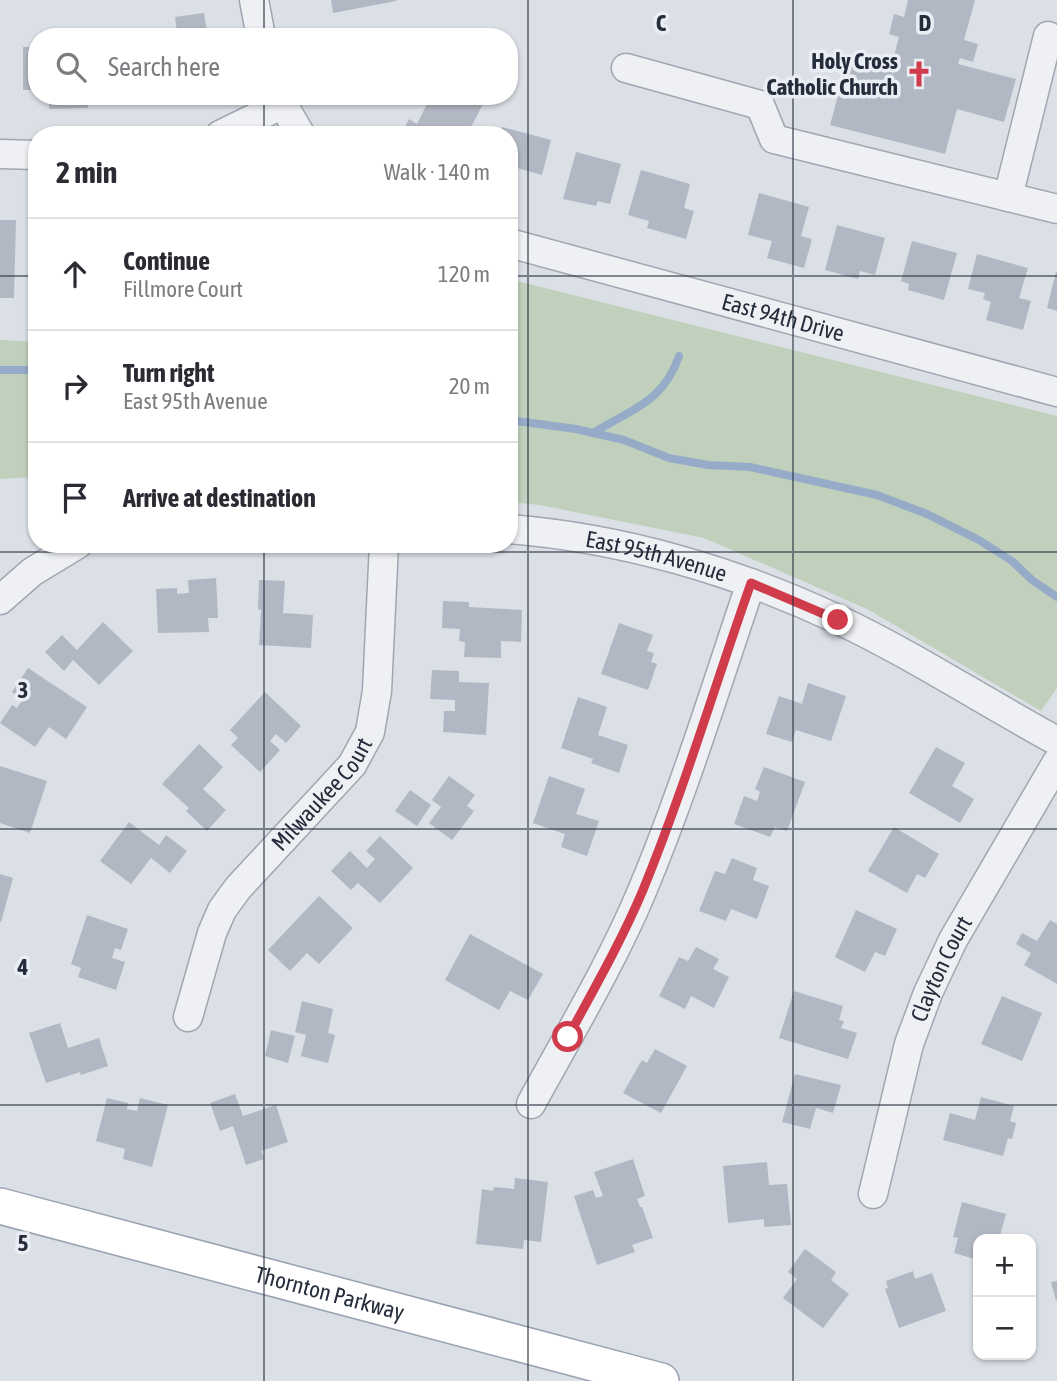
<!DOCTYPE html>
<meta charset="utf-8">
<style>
body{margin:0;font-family:"Asap Condensed",sans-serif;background:#f2f2f3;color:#2b2b33}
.controls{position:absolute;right:21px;bottom:21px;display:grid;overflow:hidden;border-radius:14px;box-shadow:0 2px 5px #0004}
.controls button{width:63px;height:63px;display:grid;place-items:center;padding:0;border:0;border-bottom:2px solid #e1e1e2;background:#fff;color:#2b2b33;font:35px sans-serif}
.stop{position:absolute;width:21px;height:21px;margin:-16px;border:5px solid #d03c4c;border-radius:50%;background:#fff}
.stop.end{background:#d03c4c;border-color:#fff;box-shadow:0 2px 7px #0008}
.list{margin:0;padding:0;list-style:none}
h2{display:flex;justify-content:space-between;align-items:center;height:91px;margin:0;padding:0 28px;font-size:30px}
h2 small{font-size:23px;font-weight:400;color:#7c7c81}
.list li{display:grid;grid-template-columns:46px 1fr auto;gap:21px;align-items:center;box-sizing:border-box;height:112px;padding:0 28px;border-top:2px solid #e1e1e2}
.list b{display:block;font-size:26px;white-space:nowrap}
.list p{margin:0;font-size:23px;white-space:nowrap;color:#7c7c81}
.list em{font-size:23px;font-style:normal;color:#7c7c81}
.icon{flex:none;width:38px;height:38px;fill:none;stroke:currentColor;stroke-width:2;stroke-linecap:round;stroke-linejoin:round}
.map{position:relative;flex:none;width:1057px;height:1381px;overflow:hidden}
.search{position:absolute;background:#fff;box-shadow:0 2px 5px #0004;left:28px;top:28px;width:490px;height:77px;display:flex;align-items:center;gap:18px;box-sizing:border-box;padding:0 24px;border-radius:28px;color:#7c7c81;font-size:26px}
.panel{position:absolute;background:#fff;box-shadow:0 2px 5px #0004;left:28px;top:126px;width:490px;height:427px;border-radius:28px}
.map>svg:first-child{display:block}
</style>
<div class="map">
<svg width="1057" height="1381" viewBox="0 0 1057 1381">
<rect width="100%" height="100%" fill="#dbdfe6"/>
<!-- grass -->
<path fill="#c0d0bc" d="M 509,279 L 1057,416 L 1057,688 L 1041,711 L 867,609 L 704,538 L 540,505 L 509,502 Z
M 0,340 L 37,342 L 37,477 L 0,479 Z"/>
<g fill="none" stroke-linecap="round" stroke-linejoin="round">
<!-- stream -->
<path stroke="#95abc7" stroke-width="8" d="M 0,370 L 37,370
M 509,420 L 576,429 L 624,440 L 669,458 L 708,465 L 750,467 L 877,495 L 927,514 L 979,540 L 1012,561 L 1032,580 L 1057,597
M 593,433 C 631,409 663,403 679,356"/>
</g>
<!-- building -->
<path fill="#b2b8c3" d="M 331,0 L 396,0 L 396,1 L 333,13 Z
M 908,0 L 975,0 L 964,40 L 978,44 L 973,62 L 960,58 L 958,64 L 1016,79 L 1004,122 L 957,109 L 945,154 L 830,125 L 848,58 L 885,68 L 888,57 L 893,59 L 899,37 L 889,34 L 894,14 L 904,17 Z
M 204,13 L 208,37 L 155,37 L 177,32 L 175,17 Z
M 23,47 L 37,47 L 37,90 L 23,90 Z
M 49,96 L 88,96 L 88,108 L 49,109 Z
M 370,96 L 387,96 L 375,104 Z
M 431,96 L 472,96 L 484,102 L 467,135 L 401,135 L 409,119 L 417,124 Z
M 502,127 L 551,140 L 542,175 L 517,168 L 510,193 L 509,135 L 500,135 Z
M 576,152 L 621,164 L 610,204 L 598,201 L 596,206 L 563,199 Z
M 641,170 L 690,184 L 684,208 L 694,211 L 686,239 L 647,228 L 649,221 L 628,215 Z
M 759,193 L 809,207 L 801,236 L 812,239 L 804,268 L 767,258 L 772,241 L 748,235 Z
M 0,220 L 16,220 L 14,298 L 0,298 Z
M 837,225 L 885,238 L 875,275 L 860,271 L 858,279 L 825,270 Z
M 912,241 L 957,253 L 944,300 L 908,290 L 909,284 L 901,281 Z
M 977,254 L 1028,268 L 1019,298 L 1031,301 L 1023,330 L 986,320 L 991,302 L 983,299 L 985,293 L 968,289 Z
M 1056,272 L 1057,273 L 1057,311 L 1047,308 Z
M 216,578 L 218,618 L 208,618 L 209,632 L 158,633 L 156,589 L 177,588 L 177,594 L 189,593 L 188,580 Z
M 259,580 L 285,581 L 283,613 L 313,615 L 311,648 L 259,645 L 261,610 L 258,609 Z
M 443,601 L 469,602 L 469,607 L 522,610 L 521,642 L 501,641 L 501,658 L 464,657 L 465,642 L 459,641 L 460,629 L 442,628 Z
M 103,622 L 133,651 L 99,685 L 73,660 L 64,671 L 45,652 L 62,635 L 77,650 Z
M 619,623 L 653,635 L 647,651 L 654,653 L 651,662 L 657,664 L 648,690 L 601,674 Z
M 28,668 L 87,707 L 66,739 L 49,727 L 35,747 L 0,723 L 12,705 L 17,708 L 23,699 L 12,692 Z
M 432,670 L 459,671 L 459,682 L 489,683 L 486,735 L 443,732 L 444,711 L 455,711 L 455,700 L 430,699 Z
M 808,683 L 846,696 L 831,741 L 796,730 L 792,742 L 766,734 L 779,696 L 802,704 Z
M 265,692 L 301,726 L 286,743 L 276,734 L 270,741 L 280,750 L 260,772 L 231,745 L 238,738 L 230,730 Z
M 578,697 L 607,707 L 598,735 L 628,745 L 619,773 L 591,763 L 593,759 L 561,748 Z
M 199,744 L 223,767 L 203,789 L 226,810 L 207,831 L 186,811 L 189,808 L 162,784 Z
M 936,747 L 965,763 L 952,786 L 974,799 L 960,823 L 909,793 Z
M 0,766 L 47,781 L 30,833 L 0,823 Z
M 764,767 L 805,782 L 787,831 L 775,827 L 770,837 L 734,824 L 744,796 L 757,801 L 760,792 L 755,789 Z
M 449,776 L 475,795 L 467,806 L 474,811 L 452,840 L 429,823 L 441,807 L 432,800 Z
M 549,776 L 585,789 L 576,814 L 599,821 L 587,856 L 561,847 L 565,834 L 533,823 Z
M 410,790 L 431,805 L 417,826 L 395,811 Z
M 129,822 L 159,845 L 166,835 L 187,851 L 170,873 L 151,858 L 131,884 L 100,861 Z
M 894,827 L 939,854 L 925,878 L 917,874 L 907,893 L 868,871 Z
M 380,836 L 413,868 L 380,903 L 358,883 L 351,890 L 331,871 L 350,851 L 367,868 L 375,859 L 366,851 Z
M 732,858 L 757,868 L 753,880 L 769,886 L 757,919 L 731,909 L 726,921 L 699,911 L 715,871 L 725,874 Z
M 0,874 L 13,878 L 1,922 L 0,922 Z
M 319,896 L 353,928 L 319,964 L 307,953 L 290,971 L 268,950 Z
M 856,910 L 897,929 L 885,956 L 875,952 L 865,972 L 835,957 Z
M 87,915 L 128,929 L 121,950 L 115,948 L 112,958 L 125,962 L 116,990 L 78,977 L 81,968 L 71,964 Z
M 1050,920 L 1057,924 L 1057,984 L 1024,965 L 1031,953 L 1016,944 L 1022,933 L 1037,941 Z
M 470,934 L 543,974 L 528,1000 L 510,991 L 499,1010 L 445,980 Z
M 696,947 L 719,959 L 713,969 L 729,977 L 714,1008 L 691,996 L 685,1009 L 659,996 L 679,957 L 688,961 Z
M 794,991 L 843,1006 L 839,1020 L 844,1021 L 841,1028 L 857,1033 L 848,1059 L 779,1038 Z
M 1002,996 L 1042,1013 L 1022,1061 L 981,1044 Z
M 302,1001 L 333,1009 L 328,1033 L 335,1035 L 328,1063 L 301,1056 L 306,1035 L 295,1032 Z
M 60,1023 L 68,1048 L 99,1038 L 108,1066 L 81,1075 L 80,1072 L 46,1083 L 29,1033 Z
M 271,1030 L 295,1036 L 288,1063 L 265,1056 Z
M 655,1049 L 687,1066 L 661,1113 L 623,1093 L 642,1060 L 647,1063 Z
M 795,1074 L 841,1085 L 833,1113 L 816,1108 L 810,1129 L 782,1122 Z
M 235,1094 L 243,1116 L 276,1105 L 288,1142 L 261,1151 L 264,1159 L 246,1165 L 233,1126 L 220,1131 L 210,1103 Z
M 981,1097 L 1014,1106 L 1010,1121 L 1016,1123 L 1012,1139 L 1008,1138 L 1003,1156 L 943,1140 L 950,1113 L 975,1120 Z
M 107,1098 L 128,1103 L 127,1109 L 137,1111 L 140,1098 L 168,1105 L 152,1167 L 123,1159 L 125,1149 L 96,1141 Z
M 633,1159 L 645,1196 L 637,1199 L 640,1207 L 642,1207 L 653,1238 L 632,1245 L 635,1252 L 597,1265 L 574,1196 L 593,1190 L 596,1198 L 603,1196 L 594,1172 Z
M 767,1162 L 769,1185 L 787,1184 L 791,1225 L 764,1227 L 764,1219 L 728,1223 L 723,1166 Z
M 515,1178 L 548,1182 L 541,1242 L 524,1240 L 523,1249 L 476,1244 L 482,1189 L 493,1191 L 494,1187 L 514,1189 Z
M 962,1202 L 1006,1214 L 999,1239 L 978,1239 L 978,1260 L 954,1253 L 958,1238 L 953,1237 Z
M 805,1249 L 836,1272 L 831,1280 L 849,1294 L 823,1328 L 783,1298 L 797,1279 L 788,1272 Z
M 913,1271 L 915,1279 L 932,1273 L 946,1311 L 899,1328 L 885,1289 L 888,1288 L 886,1281 Z
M 1057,1281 L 1057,1300 L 1056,1301 L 1051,1282 Z"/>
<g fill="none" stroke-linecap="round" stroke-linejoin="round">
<!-- minor casing -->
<g stroke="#a1a6b0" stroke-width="31">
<g id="minor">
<path d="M 254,0 L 261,37"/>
<path d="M 626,68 L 760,105 L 774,139 L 1057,209"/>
<path d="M 278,96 L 301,135"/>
<path d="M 220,135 L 281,105"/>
<path d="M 0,154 L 37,155"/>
<path d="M 1008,197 L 1048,36"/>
<path id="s1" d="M 509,243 L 1057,392"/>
<path id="s2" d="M 509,529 C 622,538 735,571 837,619 C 913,655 983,701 1057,741"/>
<path d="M 0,600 L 32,572 L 78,544"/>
<path id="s3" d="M 188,1017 L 212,933 L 222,910 L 238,888 L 352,765 L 370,732 L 377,691 L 384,544"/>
<path d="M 531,1104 C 569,1034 611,965 642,891 C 684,791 716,686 751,583"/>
<path id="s4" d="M 873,1194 L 909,1044 L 928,993 L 953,940 L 1057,762"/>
</g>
</g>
<!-- major casing -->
<g stroke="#9aa3b2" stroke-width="38">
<g id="major">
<path id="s5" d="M 0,1206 L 661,1381"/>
</g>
</g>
<!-- minor -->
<use href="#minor" stroke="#eef0f4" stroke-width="28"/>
<!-- major -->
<use href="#major" stroke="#fff" stroke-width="35"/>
</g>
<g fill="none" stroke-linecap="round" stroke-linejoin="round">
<!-- route -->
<path stroke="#d03c4c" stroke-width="9" d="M 568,1037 C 594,989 622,940 643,890 C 684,790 715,685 751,583 L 838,620"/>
</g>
<!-- grid -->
<path fill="none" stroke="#252d3c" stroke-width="2" stroke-opacity="0.55" d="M 264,0 L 264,37M 528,0 L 528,1381M 793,0 L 793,1381M 264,96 L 264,135M 0,276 L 37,276M 509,276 L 1057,276M 264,544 L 264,1381M 0,552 L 1057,552M 0,829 L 1057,829M 0,1105 L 1057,1105"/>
<!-- icons -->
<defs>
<g id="church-bare" transform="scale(2.1)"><path d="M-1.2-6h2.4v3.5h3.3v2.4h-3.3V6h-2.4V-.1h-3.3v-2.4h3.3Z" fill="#d03c4c" stroke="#eaeef4" stroke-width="2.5" paint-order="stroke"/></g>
</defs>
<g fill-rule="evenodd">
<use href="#church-bare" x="919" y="74"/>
</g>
<g text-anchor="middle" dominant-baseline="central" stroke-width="7" stroke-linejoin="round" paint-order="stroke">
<!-- poi labels -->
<g font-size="23" font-weight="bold" fill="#252d3c" stroke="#eaeef4" text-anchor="end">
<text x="898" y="61">Holy Cross<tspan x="898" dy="26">Catholic Church</tspan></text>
</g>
<!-- street labels -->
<g font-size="23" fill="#252d3c" stroke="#eaeef4">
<text stroke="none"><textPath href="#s1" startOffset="284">East 94th Drive</textPath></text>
<text stroke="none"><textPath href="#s2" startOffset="150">East 95th Avenue</textPath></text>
<text stroke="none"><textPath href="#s3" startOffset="266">Milwaukee Court</textPath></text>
<text stroke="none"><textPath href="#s4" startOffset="236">Clayton Court</textPath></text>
<text stroke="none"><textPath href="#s5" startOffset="341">Thornton Parkway</textPath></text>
</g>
</g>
<g font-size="23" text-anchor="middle" font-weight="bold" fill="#252d3c" stroke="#eaeef4" stroke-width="7" stroke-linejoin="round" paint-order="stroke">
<text x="661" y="31">C</text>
<text x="925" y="31">D</text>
<text x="23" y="698">3</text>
<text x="23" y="975">4</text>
<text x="23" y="1251">5</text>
</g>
</svg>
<div class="controls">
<button>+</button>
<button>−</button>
</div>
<div class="stop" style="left:568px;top:1037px"></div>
<div class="stop end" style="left:838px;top:620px"></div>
<div class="search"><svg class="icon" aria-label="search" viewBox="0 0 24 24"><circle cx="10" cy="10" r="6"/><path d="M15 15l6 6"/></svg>Search here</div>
<section class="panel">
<h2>2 min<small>Walk · 140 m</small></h2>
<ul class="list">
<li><svg class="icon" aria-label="ahead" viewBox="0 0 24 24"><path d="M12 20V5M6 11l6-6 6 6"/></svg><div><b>Continue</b><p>Fillmore Court</p></div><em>120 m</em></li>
<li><svg class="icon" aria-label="right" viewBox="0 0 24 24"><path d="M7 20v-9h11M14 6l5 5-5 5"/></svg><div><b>Turn right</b><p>East 95th Avenue</p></div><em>20 m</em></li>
<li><svg class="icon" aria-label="arrive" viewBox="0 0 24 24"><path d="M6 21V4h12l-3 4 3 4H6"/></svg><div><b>Arrive at destination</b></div></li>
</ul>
</section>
</div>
